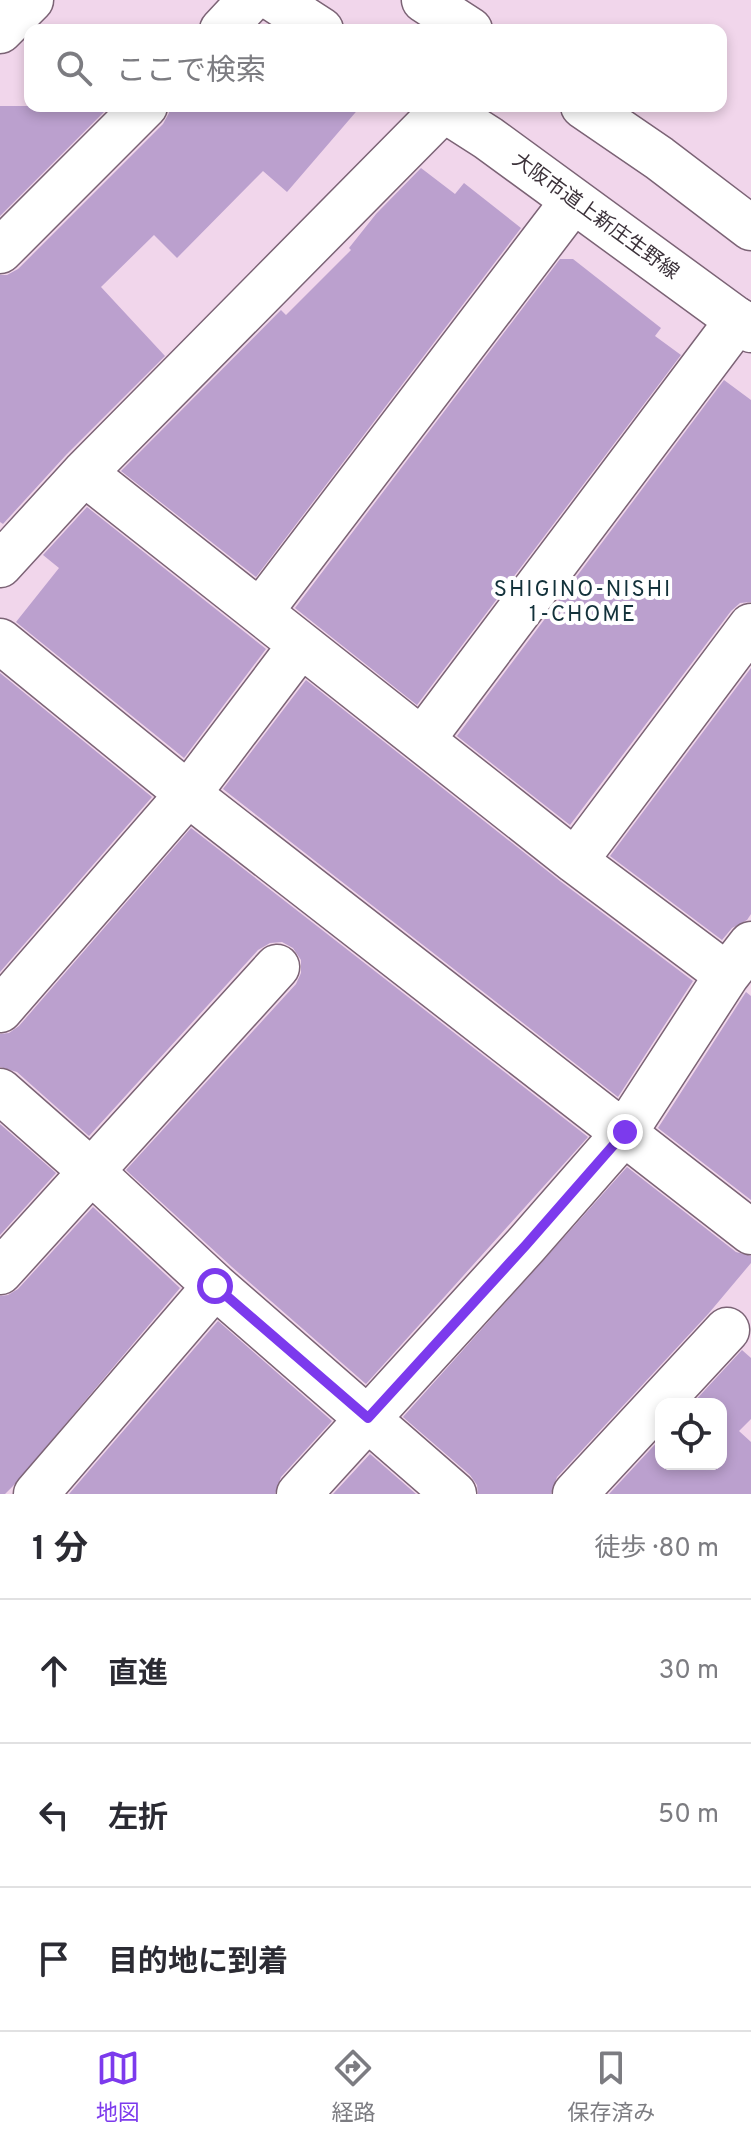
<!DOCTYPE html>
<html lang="ja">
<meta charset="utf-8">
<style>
body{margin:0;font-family:Overpass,"Noto Sans JP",sans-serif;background:#f2f2f3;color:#2b2b33}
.controls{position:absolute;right:24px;bottom:24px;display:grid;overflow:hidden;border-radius:16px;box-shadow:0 4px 12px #0003}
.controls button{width:72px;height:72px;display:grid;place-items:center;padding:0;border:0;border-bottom:2px solid #e1e1e2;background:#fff;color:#2b2b33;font:40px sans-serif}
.stop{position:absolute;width:24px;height:24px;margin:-18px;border:6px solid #7c3aed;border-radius:50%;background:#fff}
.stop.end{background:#7c3aed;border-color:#fff;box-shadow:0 2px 8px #0008}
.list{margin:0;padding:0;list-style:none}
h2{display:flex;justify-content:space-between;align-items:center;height:104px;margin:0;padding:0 32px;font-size:34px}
h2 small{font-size:26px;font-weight:400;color:#7c7c81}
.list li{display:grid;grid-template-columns:52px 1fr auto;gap:24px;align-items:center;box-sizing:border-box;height:144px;padding:0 32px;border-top:2px solid #e1e1e2}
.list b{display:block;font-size:30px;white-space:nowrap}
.list em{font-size:26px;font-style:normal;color:#7c7c81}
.icon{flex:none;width:44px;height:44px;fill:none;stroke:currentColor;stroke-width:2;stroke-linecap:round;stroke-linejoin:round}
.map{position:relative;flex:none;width:751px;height:1494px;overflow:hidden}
.search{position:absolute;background:#fff;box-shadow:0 4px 12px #0003;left:24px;right:24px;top:24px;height:88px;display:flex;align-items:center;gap:20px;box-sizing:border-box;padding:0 28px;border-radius:16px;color:#7c7c81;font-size:30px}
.sheet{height:536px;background:#fff}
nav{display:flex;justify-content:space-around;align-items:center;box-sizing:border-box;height:112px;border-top:2px solid #e1e1e2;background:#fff;font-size:22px;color:#7c7c81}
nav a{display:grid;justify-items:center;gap:4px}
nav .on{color:#7c3aed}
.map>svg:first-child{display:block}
</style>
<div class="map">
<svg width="751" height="1494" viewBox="0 0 751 1494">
<rect width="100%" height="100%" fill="#f1d6eb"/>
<!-- building -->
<path fill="#bba0ce" d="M 0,106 L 102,106 L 106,110 L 0,216 Z
M 169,106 L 361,106 L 287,192 L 263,171 L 177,258 L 154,235 L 101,287 L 165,356 L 66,455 L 3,524 L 0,522 L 0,275 L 7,275 L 18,269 L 163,124 L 169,113 Z
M 421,168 L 455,194 L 464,183 L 521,228 L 256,577 L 121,471 L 281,310 L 286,315 L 351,250 L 349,248 L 376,214 Z
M 560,259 L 573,259 L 661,328 L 655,336 L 681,355 L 417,705 L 295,608 Z
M 724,380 L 751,400 L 751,602 L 740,603 L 731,611 L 570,825 L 457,736 Z
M 87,507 L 266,649 L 184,758 L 16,622 L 59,568 L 43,555 Z
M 751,668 L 751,914 L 747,920 L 732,928 L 722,940 L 610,856 Z
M 0,673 L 152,797 L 0,972 Z
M 306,680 L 560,881 L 693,981 L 618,1097 L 223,789 Z
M 191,828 L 588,1137 L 366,1384 L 232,1267 L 126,1170 L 296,984 L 301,973 L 301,960 L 293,948 L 282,942 L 270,943 L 258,950 L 89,1136 L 17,1072 L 0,1067 L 0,1034 L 9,1033 L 19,1026 Z
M 746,992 L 751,996 L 751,1200 L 658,1128 Z
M 0,1124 L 56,1173 L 0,1235 Z
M 627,1167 L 736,1252 L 751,1256 L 751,1263 L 709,1313 L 557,1477 L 551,1494 L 478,1494 L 477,1485 L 470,1475 L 403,1417 Z
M 93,1207 L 180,1288 L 14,1485 L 5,1494 L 0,1494 L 0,1296 L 8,1295 L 18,1289 Z
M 218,1321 L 332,1421 L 281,1477 L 275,1494 L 69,1494 Z
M 742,1350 L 751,1358 L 751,1419 L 739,1431 L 751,1442 L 751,1494 L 609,1494 L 661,1438 L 661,1464 L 721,1464 L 721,1404 L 692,1404 Z
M 370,1454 L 416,1494 L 333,1494 Z"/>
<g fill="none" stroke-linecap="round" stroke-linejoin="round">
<!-- minor casing -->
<g stroke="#7b6375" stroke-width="47">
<path id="minor" d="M 222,30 L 250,0
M 0,31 L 31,0
M 0,251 L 145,106
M 84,473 L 575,861 L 727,975
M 0,565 L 84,473 L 443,110
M 260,612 L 573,201
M 0,641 L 188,794 L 751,1232
M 422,740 L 738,320
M 575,861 L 751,626
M 0,1010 L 188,794 L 300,646
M 0,1091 L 92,1172 L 215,1286 L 454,1494
M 0,1272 L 277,967
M 36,1494 L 215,1286
M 299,1494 L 526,1245 L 625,1132 L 727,975 L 751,944
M 575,1494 L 727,1330"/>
</g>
<!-- major casing -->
<g stroke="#7b6375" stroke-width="47">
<path id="major" d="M 275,0 L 321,30
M 424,0 L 470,30
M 438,106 L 488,138 L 751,330
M 583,106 L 659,158 L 751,228"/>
</g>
<!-- minor -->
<use href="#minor" stroke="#fff" stroke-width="44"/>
<!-- major -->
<use href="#major" stroke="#fff" stroke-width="44"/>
</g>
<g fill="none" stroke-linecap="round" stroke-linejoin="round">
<!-- route -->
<path stroke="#7c3aed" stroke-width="10" d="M 215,1286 L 368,1418 L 526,1245 L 625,1132"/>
</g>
<g text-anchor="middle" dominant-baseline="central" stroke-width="8" stroke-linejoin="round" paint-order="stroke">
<!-- street labels -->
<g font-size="20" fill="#3c323a" stroke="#fff">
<text transform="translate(595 217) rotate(36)">大阪市道上新庄生野線</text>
</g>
<!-- neighbourhood labels -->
<g font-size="22" letter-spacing="2" fill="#13323b" stroke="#fff">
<text x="583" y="590">SHIGINO-NISHI<tspan x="583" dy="25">1-CHOME</tspan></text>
</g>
</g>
</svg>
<div class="controls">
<button><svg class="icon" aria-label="locate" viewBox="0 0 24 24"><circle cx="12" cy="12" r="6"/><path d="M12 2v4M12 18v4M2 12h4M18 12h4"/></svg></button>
</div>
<div class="stop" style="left:215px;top:1286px"></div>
<div class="stop end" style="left:625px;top:1132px"></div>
<div class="search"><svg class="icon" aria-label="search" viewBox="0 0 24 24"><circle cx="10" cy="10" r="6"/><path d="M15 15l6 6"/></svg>ここで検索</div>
</div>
<section class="sheet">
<h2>1 分<small>徒歩 · 80 m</small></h2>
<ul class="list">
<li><svg class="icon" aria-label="ahead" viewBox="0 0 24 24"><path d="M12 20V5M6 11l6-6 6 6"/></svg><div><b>直進</b></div><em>30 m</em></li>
<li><svg class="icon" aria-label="left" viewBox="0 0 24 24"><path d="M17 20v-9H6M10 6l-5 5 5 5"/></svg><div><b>左折</b></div><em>50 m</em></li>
<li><svg class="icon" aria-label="arrive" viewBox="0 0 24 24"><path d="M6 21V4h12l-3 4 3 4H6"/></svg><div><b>目的地に到着</b></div></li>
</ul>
</section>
<nav>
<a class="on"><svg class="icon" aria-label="map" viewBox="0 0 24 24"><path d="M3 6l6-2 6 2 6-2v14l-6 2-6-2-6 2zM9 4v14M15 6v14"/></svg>地図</a>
<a><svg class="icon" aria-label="directions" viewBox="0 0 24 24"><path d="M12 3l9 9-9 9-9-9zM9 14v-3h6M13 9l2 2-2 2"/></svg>経路</a>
<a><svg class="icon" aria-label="saved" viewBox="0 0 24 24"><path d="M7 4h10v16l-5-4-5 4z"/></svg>保存済み</a>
</nav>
